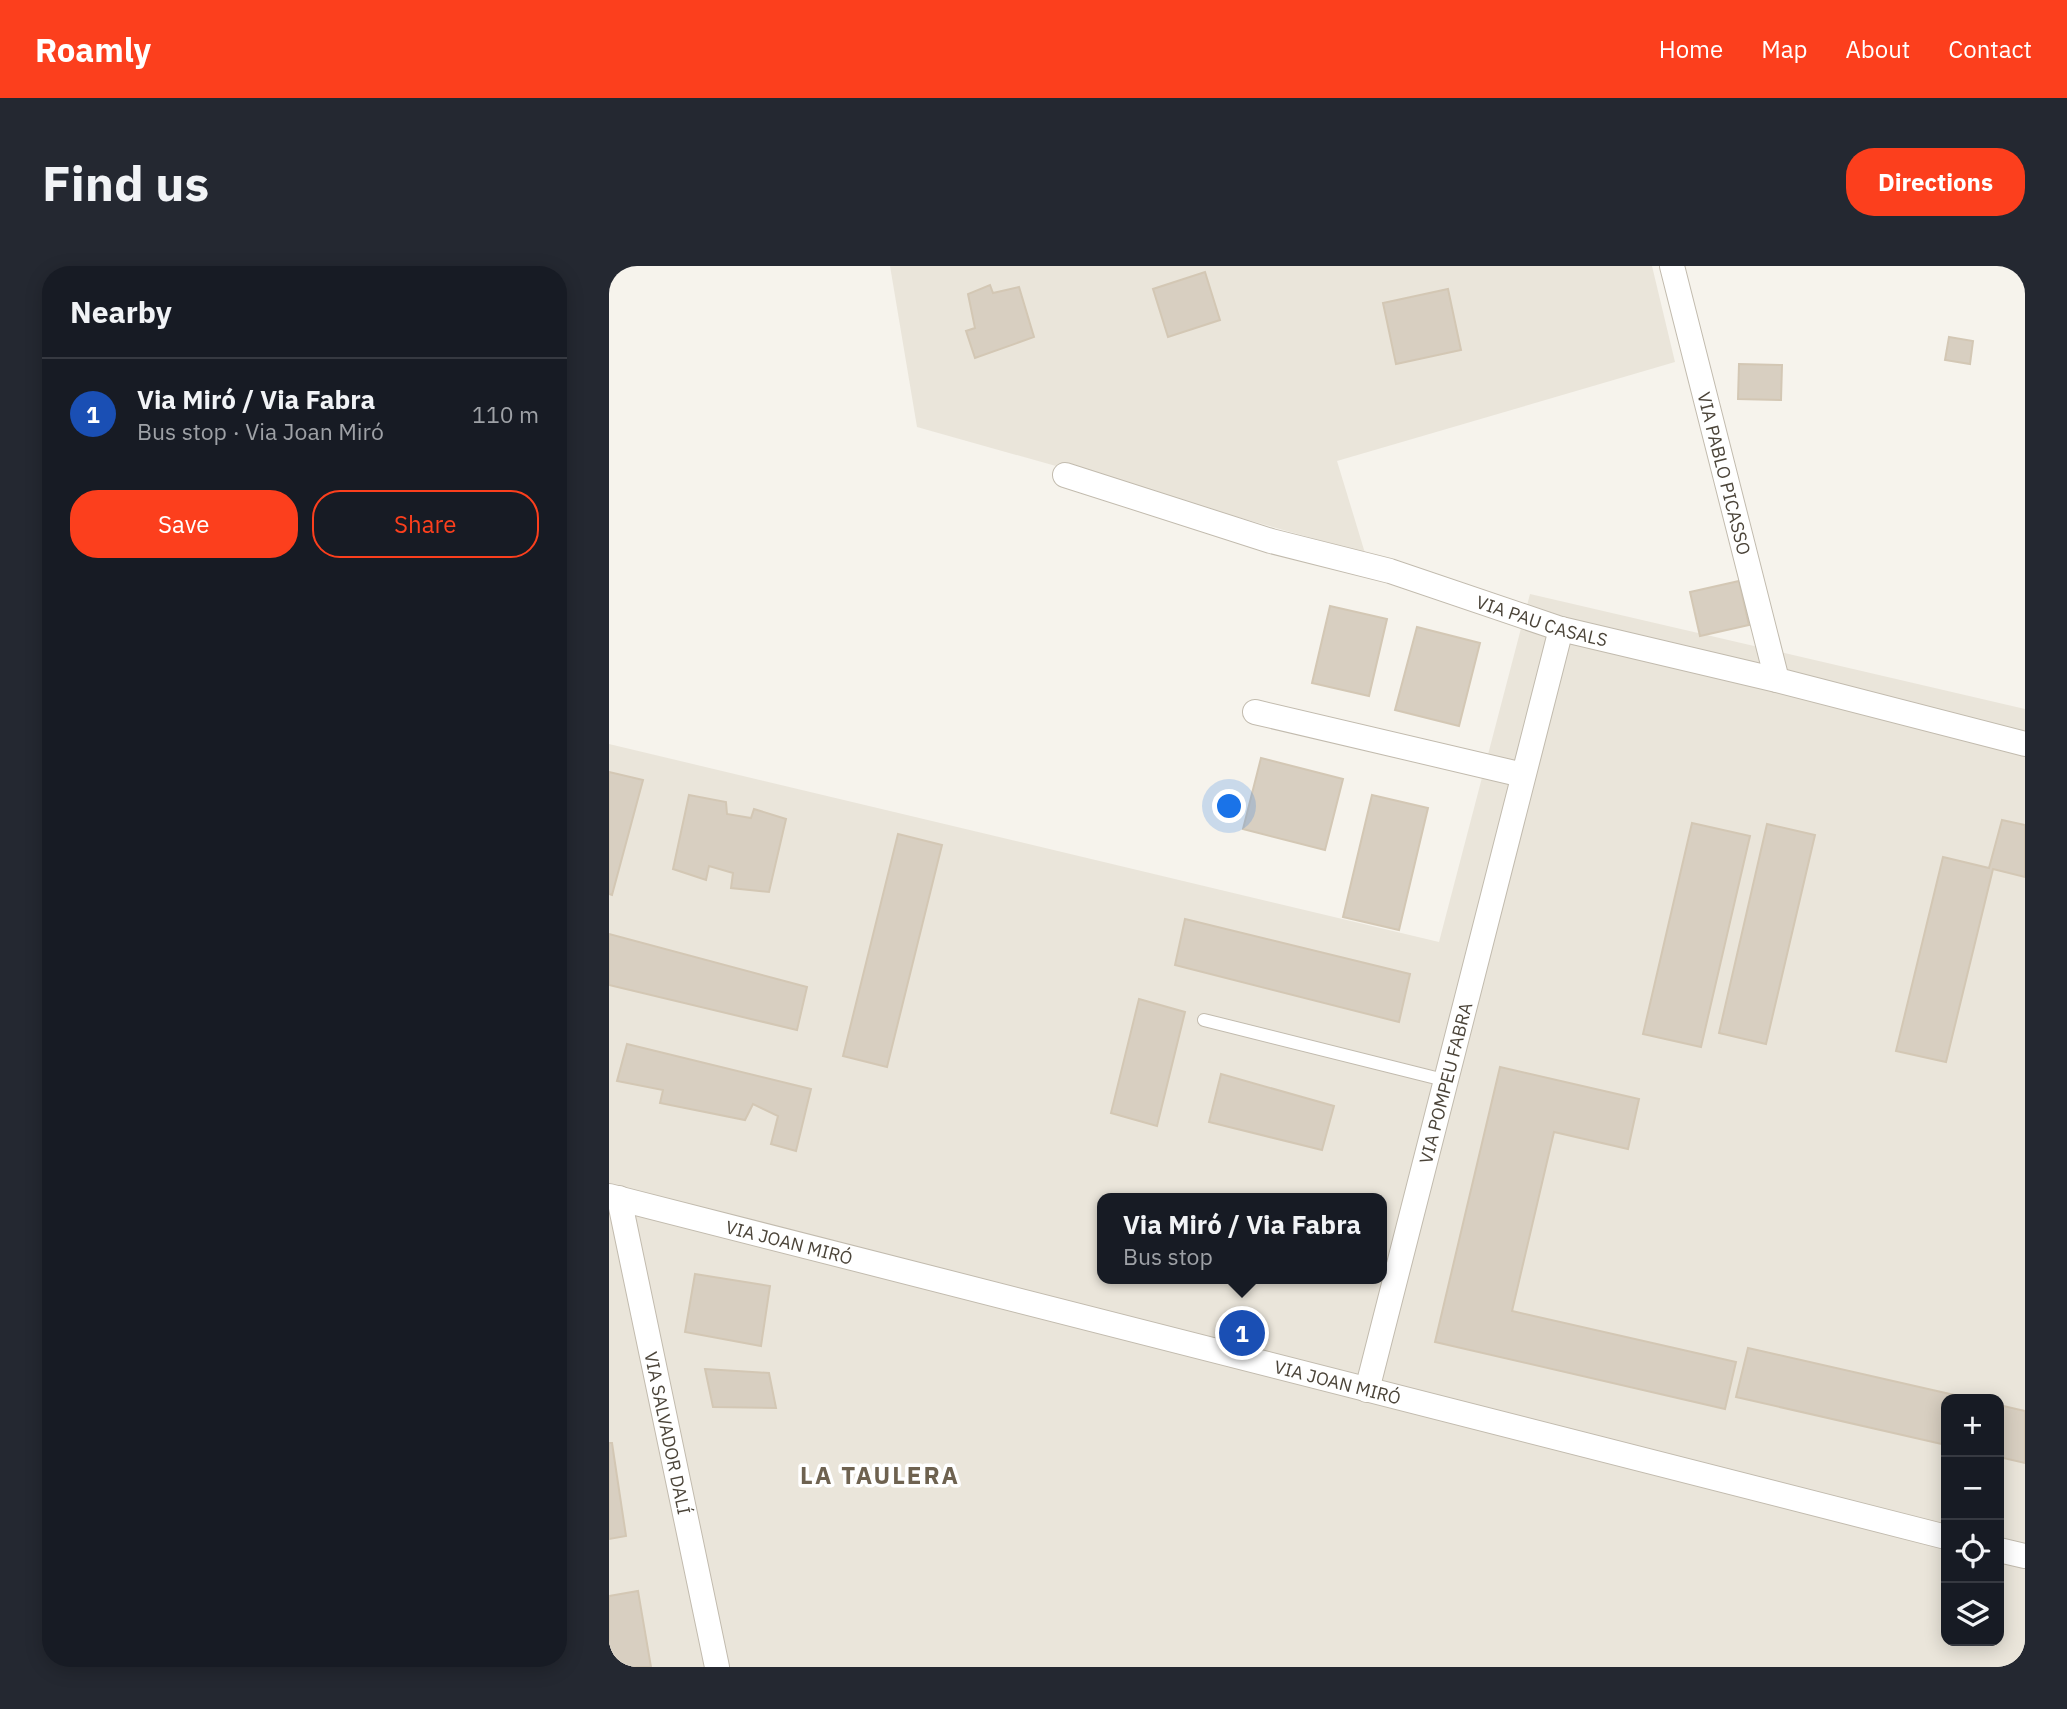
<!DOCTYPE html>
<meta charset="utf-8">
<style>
body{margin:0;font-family:"IBM Plex Sans",sans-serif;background:#242831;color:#f1f3f6}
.controls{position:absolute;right:21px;bottom:21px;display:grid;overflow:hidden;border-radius:14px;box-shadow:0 4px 18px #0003}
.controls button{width:63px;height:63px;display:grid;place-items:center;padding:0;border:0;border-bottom:2px solid #363941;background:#171b24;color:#f1f3f6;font:35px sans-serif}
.you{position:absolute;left:621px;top:541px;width:24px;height:24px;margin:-18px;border:5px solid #fff;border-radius:50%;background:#1a73e8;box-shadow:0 0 0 10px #1a73e833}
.badge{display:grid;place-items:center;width:46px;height:46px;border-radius:50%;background:#fc3f1d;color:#fff;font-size:23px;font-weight:700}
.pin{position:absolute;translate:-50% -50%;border:4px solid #fff;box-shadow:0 2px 7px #0006}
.popup{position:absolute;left:488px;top:927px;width:290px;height:91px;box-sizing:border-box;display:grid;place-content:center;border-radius:14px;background:#171b24;filter:drop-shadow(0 2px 5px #0005);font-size:23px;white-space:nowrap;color:#9ea1a6}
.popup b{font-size:26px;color:#f1f3f6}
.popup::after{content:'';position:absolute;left:50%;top:100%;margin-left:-14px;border:14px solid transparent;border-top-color:#171b24}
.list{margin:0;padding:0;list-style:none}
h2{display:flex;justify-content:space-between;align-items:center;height:91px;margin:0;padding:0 28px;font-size:30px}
h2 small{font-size:23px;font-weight:400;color:#9ea1a6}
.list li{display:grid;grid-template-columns:46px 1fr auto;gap:21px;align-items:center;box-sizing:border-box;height:112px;padding:0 28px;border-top:2px solid #363941}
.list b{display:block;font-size:26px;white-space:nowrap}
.list p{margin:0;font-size:23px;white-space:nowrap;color:#9ea1a6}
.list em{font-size:23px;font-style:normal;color:#9ea1a6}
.actions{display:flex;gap:14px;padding:21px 28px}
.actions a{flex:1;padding:16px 0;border:2px solid #fc3f1d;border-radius:28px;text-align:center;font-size:24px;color:#fc3f1d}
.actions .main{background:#fc3f1d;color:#fff}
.icon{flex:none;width:38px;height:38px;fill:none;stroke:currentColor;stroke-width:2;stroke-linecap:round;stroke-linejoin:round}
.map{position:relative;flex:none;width:1416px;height:1401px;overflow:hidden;border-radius:28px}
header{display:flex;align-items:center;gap:42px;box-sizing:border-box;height:98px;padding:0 35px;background:#fc3f1d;color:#fff}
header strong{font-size:33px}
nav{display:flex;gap:38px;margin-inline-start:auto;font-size:24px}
.intro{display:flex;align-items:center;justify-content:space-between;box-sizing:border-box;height:168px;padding:0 42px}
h1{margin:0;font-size:49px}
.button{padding:18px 32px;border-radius:28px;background:#fc3f1d;color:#fff;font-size:24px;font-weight:700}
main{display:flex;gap:42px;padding:0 42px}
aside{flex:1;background:#171b24;border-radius:28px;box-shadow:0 4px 18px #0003}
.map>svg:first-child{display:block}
</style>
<header>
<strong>Roamly</strong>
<nav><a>Home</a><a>Map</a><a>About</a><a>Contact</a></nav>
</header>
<div class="intro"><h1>Find us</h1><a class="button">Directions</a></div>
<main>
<aside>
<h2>Nearby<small></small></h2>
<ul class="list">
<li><span class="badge" style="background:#1a4fb4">1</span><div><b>Via Miró / Via Fabra</b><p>Bus stop · Via Joan Miró</p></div><em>110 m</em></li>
</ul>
<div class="actions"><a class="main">Save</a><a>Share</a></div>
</aside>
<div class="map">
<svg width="1416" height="1401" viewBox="0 0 1416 1401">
<rect width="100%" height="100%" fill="#f6f3ec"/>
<!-- residential -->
<path fill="#eae5da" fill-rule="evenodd" d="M 281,0 L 1043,0 L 1066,96 L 728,195 L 756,287 L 308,161 Z
M 921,328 L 1416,443 L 1416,1401 L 0,1401 L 0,478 L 830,676 ZM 493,932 L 773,932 L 773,1013 L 493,1013 ZM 1337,1133 L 1390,1133 L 1390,1375 L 1337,1375 Z"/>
<!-- building -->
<path fill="#d8cfc1" stroke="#d3c7b4" stroke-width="2" d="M 596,6 L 611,54 L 559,71 L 544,23 Z
M 381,19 L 384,27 L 410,21 L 425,71 L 366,92 L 357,65 L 366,62 L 359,28 Z
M 839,23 L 852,84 L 787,98 L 774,37 Z
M 1340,71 L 1364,75 L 1361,98 L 1336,94 Z
M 1130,98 L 1173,99 L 1172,134 L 1129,133 Z
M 1130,315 L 1140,359 L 1091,370 L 1081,326 Z
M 721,340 L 778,353 L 760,430 L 703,417 Z
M 808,361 L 871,377 L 850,460 L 786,444 Z
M 652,492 L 734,513 L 716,584 L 634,563 Z
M 0,506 L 34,514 L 3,629 L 0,628 Z
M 80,529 L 117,536 L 118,548 L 142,552 L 145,543 L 177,553 L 160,626 L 122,622 L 124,607 L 100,600 L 97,614 L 64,603 Z
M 763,529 L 819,542 L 790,664 L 734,651 Z
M 1393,554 L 1416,559 L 1416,611 L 1384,603 L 1337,796 L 1287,785 L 1334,591 L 1380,602 Z
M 1083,557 L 1141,570 L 1092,781 L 1034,768 Z
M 1158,558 L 1206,569 L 1157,778 L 1110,767 Z
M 289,568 L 333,579 L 278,801 L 234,790 Z
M 576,653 L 801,708 L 790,756 L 566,699 Z
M 0,668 L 198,721 L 188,764 L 0,719 Z
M 530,733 L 576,746 L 548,860 L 502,847 Z
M 18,778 L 202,823 L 187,885 L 162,878 L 169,850 L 144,838 L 136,854 L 51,837 L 54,824 L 8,815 Z
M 891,801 L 1030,833 L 1019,883 L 945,866 L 903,1045 L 1127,1096 L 1116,1143 L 826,1076 Z
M 612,808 L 725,840 L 713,884 L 600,856 Z
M 86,1008 L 161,1020 L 152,1080 L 76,1066 Z
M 1139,1082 L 1363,1133 L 1337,1133 L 1337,1179 L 1127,1131 Z
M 96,1103 L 160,1107 L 167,1142 L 104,1141 Z
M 1390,1139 L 1416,1145 L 1416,1197 L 1390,1191 Z
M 0,1177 L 3,1177 L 17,1270 L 0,1273 Z
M 29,1325 L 42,1401 L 0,1401 L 0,1330 Z"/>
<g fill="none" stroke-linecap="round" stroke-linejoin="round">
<!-- lane casing -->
<g stroke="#c2bbae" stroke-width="14">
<path id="lane" d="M 595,754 L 835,814"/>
</g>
<!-- street casing -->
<g stroke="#c2bbae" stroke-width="26">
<g id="street">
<path id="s1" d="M 1063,0 L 1168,414"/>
<path id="s2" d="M 456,209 L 662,275 L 781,305 L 952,363 L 1168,414 L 1416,478"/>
<path d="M 646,446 L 914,509"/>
<path id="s3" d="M 0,930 L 1337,1271"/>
<path id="s4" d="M 10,932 L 108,1401"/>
<path id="s5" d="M 758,1124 L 952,363"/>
<path d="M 1390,1284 L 1416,1290"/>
</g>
</g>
<!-- lane -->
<use href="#lane" stroke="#fff" stroke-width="12"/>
<!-- street -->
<use href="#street" stroke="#fff" stroke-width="24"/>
</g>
<g text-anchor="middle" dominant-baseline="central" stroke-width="7" stroke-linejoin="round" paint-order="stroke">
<!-- street labels -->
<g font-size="18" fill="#4b4439" stroke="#fff">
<text stroke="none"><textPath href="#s1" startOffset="214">VIA PABLO PICASSO</textPath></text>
<text stroke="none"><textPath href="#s2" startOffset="499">VIA PAU CASALS</textPath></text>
<text stroke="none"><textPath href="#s5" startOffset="317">VIA POMPEU FABRA</textPath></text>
<text stroke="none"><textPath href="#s3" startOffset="186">VIA JOAN MIRÓ</textPath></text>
<text stroke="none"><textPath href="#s3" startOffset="752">VIA JOAN MIRÓ</textPath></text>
<text stroke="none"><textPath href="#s4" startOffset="240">VIA SALVADOR DALÍ</textPath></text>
</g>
<!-- district labels -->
<g font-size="24" font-weight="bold" letter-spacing="2" fill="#6e6250" stroke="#fff">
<text x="271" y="1209">LA TAULERA</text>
</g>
</g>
</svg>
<div class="controls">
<button>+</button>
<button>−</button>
<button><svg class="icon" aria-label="locate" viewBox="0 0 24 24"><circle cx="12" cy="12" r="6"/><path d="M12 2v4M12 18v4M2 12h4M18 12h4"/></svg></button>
<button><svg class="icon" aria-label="layers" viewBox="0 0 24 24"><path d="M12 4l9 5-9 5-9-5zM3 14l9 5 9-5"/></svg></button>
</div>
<div class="you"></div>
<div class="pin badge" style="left:633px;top:1067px;background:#1a4fb4">1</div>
<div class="popup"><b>Via Miró / Via Fabra</b>Bus stop</div>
</div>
</main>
